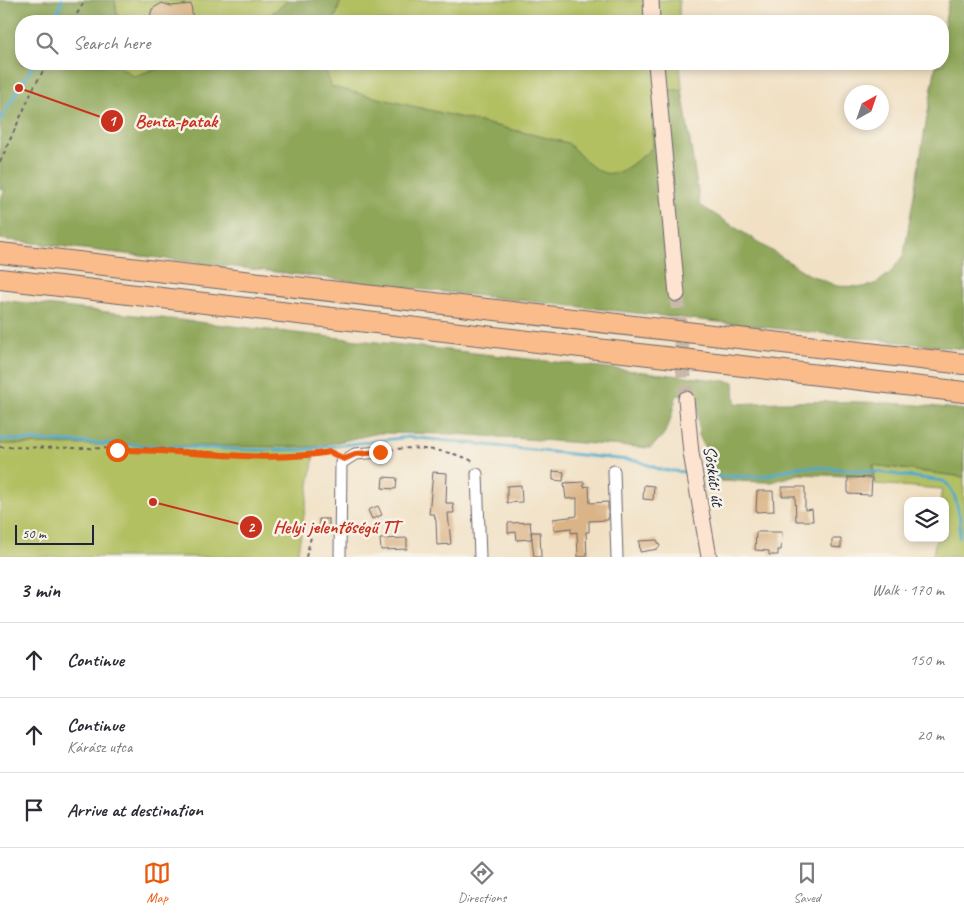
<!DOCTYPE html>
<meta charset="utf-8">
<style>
body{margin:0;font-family:Caveat,sans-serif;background:#f2f2f3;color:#2b2b33}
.controls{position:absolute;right:15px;bottom:15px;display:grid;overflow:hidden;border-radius:10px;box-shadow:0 2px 8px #0003}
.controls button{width:45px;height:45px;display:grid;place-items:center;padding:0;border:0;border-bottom:1px solid #e1e1e2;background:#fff;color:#2b2b33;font:25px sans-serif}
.compass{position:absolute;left:844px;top:85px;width:45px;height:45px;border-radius:50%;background:#fff;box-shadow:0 2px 8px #0003;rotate:40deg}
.scale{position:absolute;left:15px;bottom:12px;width:79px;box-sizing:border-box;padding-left:5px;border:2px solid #22223b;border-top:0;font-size:14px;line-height:18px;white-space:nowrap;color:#22223b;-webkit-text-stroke:4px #f7f3e8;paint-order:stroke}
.stop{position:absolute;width:15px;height:15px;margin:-11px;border:4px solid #ea580c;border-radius:50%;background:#fff}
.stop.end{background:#ea580c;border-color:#fff;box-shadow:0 1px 5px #0008}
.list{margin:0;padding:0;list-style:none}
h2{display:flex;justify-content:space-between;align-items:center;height:65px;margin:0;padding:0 20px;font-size:21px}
h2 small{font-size:16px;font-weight:400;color:#7c7c81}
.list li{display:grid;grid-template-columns:32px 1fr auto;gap:15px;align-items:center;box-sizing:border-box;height:75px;padding:0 20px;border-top:1px solid #e1e1e2}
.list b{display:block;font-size:19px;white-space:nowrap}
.list p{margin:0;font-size:16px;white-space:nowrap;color:#7c7c81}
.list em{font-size:16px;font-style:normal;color:#7c7c81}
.icon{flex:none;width:28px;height:28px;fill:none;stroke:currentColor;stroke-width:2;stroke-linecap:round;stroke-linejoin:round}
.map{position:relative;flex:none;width:964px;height:557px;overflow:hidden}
.search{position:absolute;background:#fff;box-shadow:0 2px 8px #0003;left:15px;right:15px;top:15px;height:55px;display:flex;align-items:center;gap:12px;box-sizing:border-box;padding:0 18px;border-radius:20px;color:#7c7c81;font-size:19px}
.sheet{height:290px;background:#fff}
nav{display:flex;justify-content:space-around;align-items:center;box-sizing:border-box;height:70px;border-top:1px solid #e1e1e2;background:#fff;font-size:14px;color:#7c7c81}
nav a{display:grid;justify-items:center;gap:2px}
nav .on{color:#ea580c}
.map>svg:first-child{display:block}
</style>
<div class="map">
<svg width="964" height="557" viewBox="0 0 964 557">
<rect width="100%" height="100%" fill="#f7f3e8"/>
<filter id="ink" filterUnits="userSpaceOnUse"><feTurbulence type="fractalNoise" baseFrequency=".02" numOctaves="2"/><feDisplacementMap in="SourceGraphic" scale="10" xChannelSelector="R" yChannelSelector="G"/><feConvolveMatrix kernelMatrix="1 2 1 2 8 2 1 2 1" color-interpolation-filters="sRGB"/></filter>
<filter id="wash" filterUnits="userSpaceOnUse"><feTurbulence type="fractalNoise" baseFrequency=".0096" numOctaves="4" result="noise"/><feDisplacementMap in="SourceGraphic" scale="20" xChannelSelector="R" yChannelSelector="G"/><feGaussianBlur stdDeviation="1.12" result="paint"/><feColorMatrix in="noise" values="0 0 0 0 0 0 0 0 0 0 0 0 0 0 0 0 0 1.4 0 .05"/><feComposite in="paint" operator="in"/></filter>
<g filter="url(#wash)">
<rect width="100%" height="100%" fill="#f1e0c3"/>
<!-- green -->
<path fill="#b3c062" stroke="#6a714e" d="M 115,0 L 289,0 L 262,21 L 118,21 Z
M 341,0 L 679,0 L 679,21 L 334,21 Z
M 118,64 L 173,64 L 134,76 L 118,66 Z
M 323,64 L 680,64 L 682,90 L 654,91 L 653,147 C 611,184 604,183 568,143 L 331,87 Z
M 0,362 L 318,432 L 297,557 L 0,557 Z
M 873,465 L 964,477 L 964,557 L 921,557 L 933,556 L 936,538 L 945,538 L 945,501 L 940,501 L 942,489 L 874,484 Z"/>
<!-- forest -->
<path fill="#8ea658" stroke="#58644a" d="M 0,0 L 115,0 L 118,21 L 21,21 L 21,64 L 118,64 L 119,66 L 134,76 L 173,64 L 323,64 L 332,87 L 568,143 C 604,182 612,184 653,147 L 654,90 L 682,90 L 700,205 L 808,274 L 837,286 L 864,287 L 877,283 L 891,272 L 904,254 L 936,64 L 943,64 L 943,31 L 949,0 L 964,0 L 964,349 L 426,290 L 0,239 L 0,199 L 5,190 L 0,189 Z
M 289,0 L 341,0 L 334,21 L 262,21 Z
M 0,300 L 734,382 L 735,404 C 811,400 888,400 964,410 L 964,477 L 873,465 L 873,477 L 799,474 L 772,482 L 720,481 L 699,435 L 697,398 L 677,395 C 669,420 672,431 650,448 L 456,434 L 379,433 L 315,447 L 0,444 Z"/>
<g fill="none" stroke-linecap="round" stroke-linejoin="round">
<!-- stream -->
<path stroke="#4da9cb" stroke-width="3" d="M 54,21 L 62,0
M 0,120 L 34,64
M 0,439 L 249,450 L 302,450 L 409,437 L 638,461 L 661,470 L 685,472
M 706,477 L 763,476 L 798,467 L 811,467 L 870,471 L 943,481 C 957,489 962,521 959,537"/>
</g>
<g id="blocks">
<!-- building -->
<path fill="#dab386" d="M 162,3 L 171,6 L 191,4 L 193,21 L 149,21 L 152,9 Z
M 553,471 L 564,472 L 563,481 L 553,480 Z
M 433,472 L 447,473 L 446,503 L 453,503 L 454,513 L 448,513 L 451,544 L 437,545 L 436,521 L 434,514 L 429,514 Z
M 383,477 L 397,478 L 396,489 L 382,488 Z
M 848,477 L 872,478 L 871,495 L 848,494 Z
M 584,482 L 584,487 L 589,486 L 590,503 L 608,502 L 608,520 L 589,521 L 589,532 L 586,532 L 587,557 L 578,557 L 577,532 L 571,533 L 571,528 L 554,530 L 553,519 L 577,516 L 577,498 L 566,499 L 564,483 Z
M 521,485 L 522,502 L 507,503 L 507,486 Z
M 644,485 L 654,486 L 653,500 L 643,499 Z
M 782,487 L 805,487 L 805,510 L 812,509 L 813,521 L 796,521 L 795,496 L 782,496 Z
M 757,491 L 773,491 L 774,511 L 756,512 Z
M 378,506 L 382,515 L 372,519 L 368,510 Z
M 319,519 L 329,519 L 329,530 L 319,531 Z
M 530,522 L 532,539 L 517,540 L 516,532 L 508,533 L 508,523 Z
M 531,532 L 540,532 L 541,557 L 534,557 Z
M 756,532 L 782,532 L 781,550 L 778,550 L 778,555 L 769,555 L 769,551 L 755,550 Z
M 407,538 L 407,549 L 381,550 L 380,539 Z
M 832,539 L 841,539 L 841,548 L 832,547 Z
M 657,540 L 660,546 L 658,549 L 640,552 L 639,541 Z"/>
</g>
</g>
<g filter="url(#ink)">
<use href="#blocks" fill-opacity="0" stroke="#6a646b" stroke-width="1"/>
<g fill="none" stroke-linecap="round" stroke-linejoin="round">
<!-- secondary-tunnel -->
<path stroke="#c8baa8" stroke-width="15" stroke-dasharray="15 8" stroke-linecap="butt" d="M 677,294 L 686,399"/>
<!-- street casing -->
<g stroke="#6a646b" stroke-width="13">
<path id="street" d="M 614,471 L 617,557
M 477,474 L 480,557
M 340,557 L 341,463 L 355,454 L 380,452"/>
</g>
<!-- secondary casing -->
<g stroke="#6a646b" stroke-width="17">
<path id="secondary" d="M 651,0 L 652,21
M 656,64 L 677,294
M 686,399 L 691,453 L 709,557"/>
</g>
<!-- highway casing -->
<g stroke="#6a646b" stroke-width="22">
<path id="highway" d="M 0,253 L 964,364
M 0,279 L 964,392"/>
</g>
<!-- path -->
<path stroke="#6a646b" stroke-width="2" stroke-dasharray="4 4" stroke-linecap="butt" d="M 73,21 L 85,0
M 0,162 L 34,87 L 47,64
M 0,447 L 161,449 L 268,457 L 305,456 L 330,452 L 336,455
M 390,450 C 409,445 460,451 475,463
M 306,557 L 311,537"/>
<!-- street -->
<use href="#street" stroke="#fff" stroke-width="11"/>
<!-- secondary -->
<use href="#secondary" stroke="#fde4d1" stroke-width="15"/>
<!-- highway -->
<use href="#highway" stroke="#fabc8b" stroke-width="20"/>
</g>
</g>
<g fill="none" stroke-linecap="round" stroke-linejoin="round" filter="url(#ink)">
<!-- route -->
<path stroke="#ea580c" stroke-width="6" d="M 117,450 C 188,449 259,464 330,452 L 344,459 L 355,454 L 380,452"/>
</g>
<g text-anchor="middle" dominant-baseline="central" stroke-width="5" stroke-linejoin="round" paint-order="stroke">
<!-- street labels -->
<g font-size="18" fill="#22223b" stroke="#f7f3e8">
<text transform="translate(714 476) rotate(82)">Sóskúti út</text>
</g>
</g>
<!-- callouts -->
<path fill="none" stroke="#c8321e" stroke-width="2" d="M19 88L112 121M153 502L251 527"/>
<g fill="#c8321e" stroke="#f7f3e8" stroke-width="2">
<circle cx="19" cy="88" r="5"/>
<circle cx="153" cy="502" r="5"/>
<circle cx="112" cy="121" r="12"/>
<circle cx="251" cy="527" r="12"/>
</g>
<g font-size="15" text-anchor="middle" font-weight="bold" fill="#fff">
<text x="112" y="126">1</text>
<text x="251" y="532">2</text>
</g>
<g font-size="19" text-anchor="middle" font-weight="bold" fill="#c8321e" stroke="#f7f3e8" stroke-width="5" stroke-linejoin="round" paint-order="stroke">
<text x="176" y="127">Benta-patak</text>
<text x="336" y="533">Helyi jelentőségű TT</text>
</g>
</svg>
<div class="controls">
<button><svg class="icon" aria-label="layers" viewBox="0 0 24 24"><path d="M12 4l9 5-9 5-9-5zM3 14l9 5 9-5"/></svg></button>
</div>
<svg class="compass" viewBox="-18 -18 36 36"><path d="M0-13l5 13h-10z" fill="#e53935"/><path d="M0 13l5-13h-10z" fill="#7c7c81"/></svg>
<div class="scale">50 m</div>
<div class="stop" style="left:117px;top:450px"></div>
<div class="stop end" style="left:380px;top:452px"></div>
<div class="search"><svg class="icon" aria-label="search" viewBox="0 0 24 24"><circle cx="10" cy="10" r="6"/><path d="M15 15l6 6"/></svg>Search here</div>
</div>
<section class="sheet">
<h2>3 min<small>Walk · 170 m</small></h2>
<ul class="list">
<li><svg class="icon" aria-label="ahead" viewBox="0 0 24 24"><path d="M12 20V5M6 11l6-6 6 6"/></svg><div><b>Continue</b></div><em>150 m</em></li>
<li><svg class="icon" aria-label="ahead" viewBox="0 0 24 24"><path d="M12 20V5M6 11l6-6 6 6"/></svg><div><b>Continue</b><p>Kárász utca</p></div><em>20 m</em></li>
<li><svg class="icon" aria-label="arrive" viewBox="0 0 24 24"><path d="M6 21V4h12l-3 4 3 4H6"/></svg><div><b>Arrive at destination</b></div></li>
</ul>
</section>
<nav>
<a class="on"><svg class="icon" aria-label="map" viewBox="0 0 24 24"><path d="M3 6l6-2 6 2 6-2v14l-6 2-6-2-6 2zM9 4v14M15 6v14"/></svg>Map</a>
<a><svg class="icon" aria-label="directions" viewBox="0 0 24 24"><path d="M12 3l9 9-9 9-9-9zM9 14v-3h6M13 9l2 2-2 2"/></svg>Directions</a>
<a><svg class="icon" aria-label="saved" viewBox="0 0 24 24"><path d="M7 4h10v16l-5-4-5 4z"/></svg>Saved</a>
</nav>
